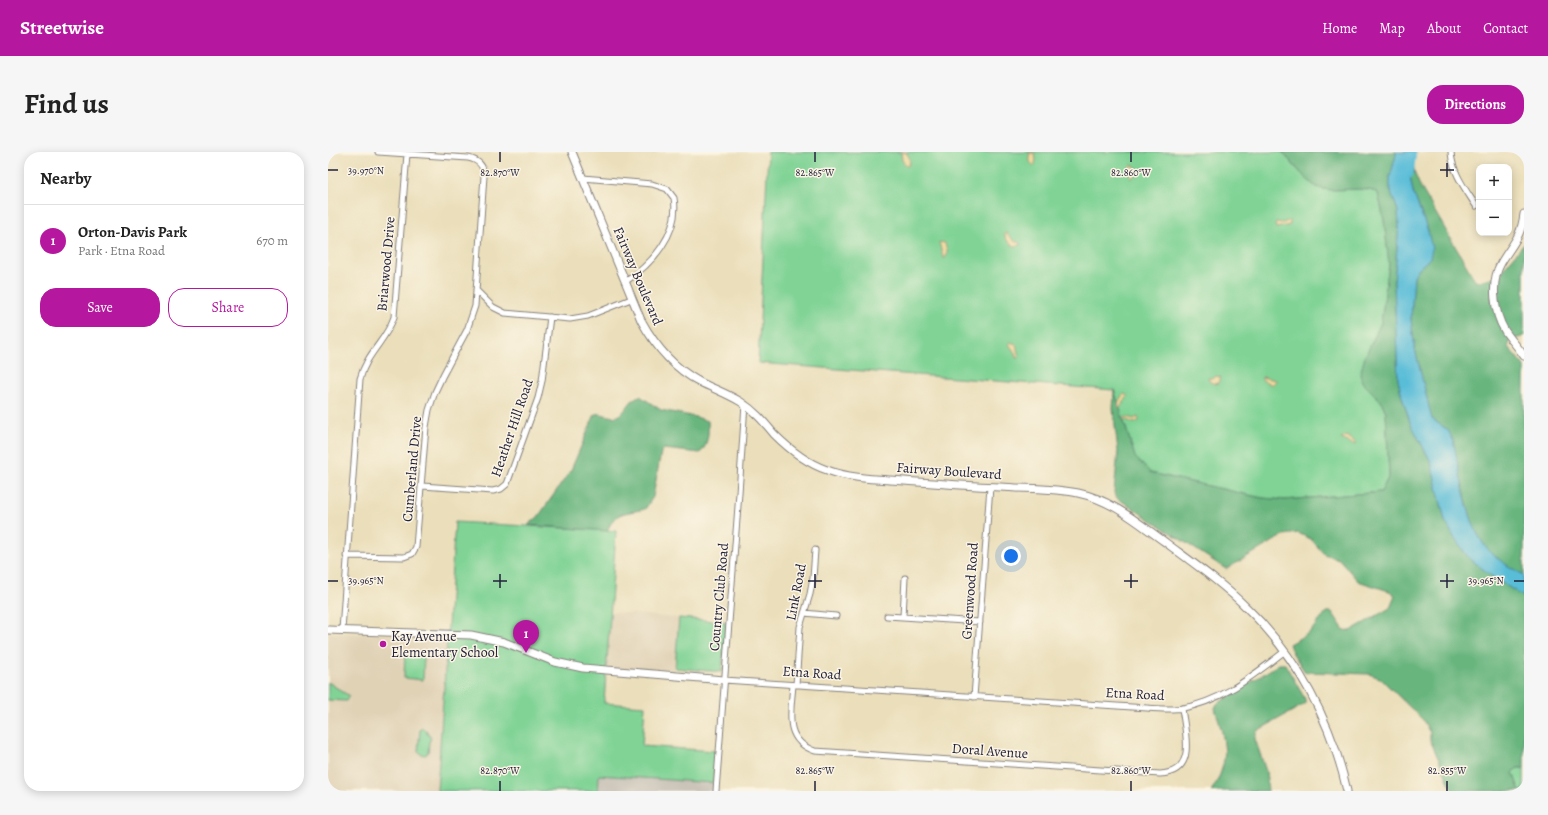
<!DOCTYPE html>
<meta charset="utf-8">
<style>
body{margin:0;font-family:Alegreya,serif;background:#f6f6f6;color:#222}
.controls{position:absolute;right:12px;top:12px;display:grid;overflow:hidden;border-radius:8px;box-shadow:0 2px 10px #0003}
.controls button{width:36px;height:36px;display:grid;place-items:center;padding:0;border:0;border-bottom:1px solid #e0e0e0;background:#fff;color:#222;font:20px sans-serif}
.you{position:absolute;left:683px;top:404px;width:14px;height:14px;margin:-10px;border:3px solid #fff;border-radius:50%;background:#1a73e8;box-shadow:0 0 0 6px #1a73e833}
.badge{display:grid;place-items:center;width:26px;height:26px;border-radius:50%;background:#b5179e;color:#fff;font-size:13px;font-weight:700}
.pin{position:absolute;translate:-50% -33px;filter:drop-shadow(0 1px 2px #0008)}
.pin::after{content:'';position:absolute;top:21px;width:14px;height:12px;background:inherit;clip-path:polygon(0 0,100% 0,50% 100%)}
.list{margin:0;padding:0;list-style:none}
h2{display:flex;justify-content:space-between;align-items:center;height:52px;margin:0;padding:0 16px;font-size:17px}
h2 small{font-size:13px;font-weight:400;color:#767676}
.list li{display:grid;grid-template-columns:26px 1fr auto;gap:12px;align-items:center;box-sizing:border-box;height:72px;padding:0 16px;border-top:1px solid #e0e0e0}
.list b{display:block;font-size:15px;white-space:nowrap}
.list p{margin:0;font-size:13px;white-space:nowrap;color:#767676}
.list em{font-size:13px;font-style:normal;color:#767676}
.actions{display:flex;gap:8px;padding:12px 16px}
.actions a{flex:1;padding:9px 0;border:1px solid #b5179e;border-radius:16px;text-align:center;font-size:14px;color:#b5179e}
.actions .main{background:#b5179e;color:#fff}
.map{position:relative;flex:none;width:1196px;height:639px;overflow:hidden;border-radius:16px}
header{display:flex;align-items:center;gap:24px;box-sizing:border-box;height:56px;padding:0 20px;background:#b5179e;color:#fff}
header strong{font-size:19px}
nav{display:flex;gap:22px;margin-inline-start:auto;font-size:14px}
.intro{display:flex;align-items:center;justify-content:space-between;box-sizing:border-box;height:96px;padding:0 24px}
h1{margin:0;font-size:28px}
.button{padding:10px 18px;border-radius:16px;background:#b5179e;color:#fff;font-size:14px;font-weight:700}
main{display:flex;gap:24px;padding:0 24px}
aside{flex:1;background:#fff;border-radius:16px;box-shadow:0 2px 10px #0003}
.map>svg:first-child{display:block}
</style>
<header>
<strong>Streetwise</strong>
<nav><a>Home</a><a>Map</a><a>About</a><a>Contact</a></nav>
</header>
<div class="intro"><h1>Find us</h1><a class="button">Directions</a></div>
<main>
<aside>
<h2>Nearby<small></small></h2>
<ul class="list">
<li><span class="badge">1</span><div><b>Orton-Davis Park</b><p>Park · Etna Road</p></div><em>670 m</em></li>
</ul>
<div class="actions"><a class="main">Save</a><a>Share</a></div>
</aside>
<div class="map">
<svg width="1196" height="639" viewBox="0 0 1196 639">
<rect width="100%" height="100%" fill="#fcf5e5"/>
<filter id="ink" filterUnits="userSpaceOnUse"><feTurbulence type="fractalNoise" baseFrequency=".025" numOctaves="2"/><feDisplacementMap in="SourceGraphic" scale="8" xChannelSelector="R" yChannelSelector="G"/><feConvolveMatrix kernelMatrix="1 2 1 2 8 2 1 2 1" color-interpolation-filters="sRGB"/></filter>
<filter id="wash" filterUnits="userSpaceOnUse"><feTurbulence type="fractalNoise" baseFrequency=".012" numOctaves="4" result="noise"/><feDisplacementMap in="SourceGraphic" scale="16" xChannelSelector="R" yChannelSelector="G"/><feGaussianBlur stdDeviation="0.9" result="paint"/><feColorMatrix in="noise" values="0 0 0 0 0 0 0 0 0 0 0 0 0 0 0 0 0 1.4 0 .05"/><feComposite in="paint" operator="in"/></filter>
<g filter="url(#wash)">
<rect width="100%" height="100%" fill="#ebdfbb"/>
<!-- built -->
<path fill="#e0d2b5" d="M 282,460 L 351,466 L 345,524 L 278,519 Z
M 0,481 L 119,484 L 109,639 L 0,639 Z"/>
<!-- industrial -->
<path fill="#c9c3b8" d="M 271,623 L 389,632 L 389,639 L 270,639 Z"/>
<!-- green -->
<path fill="#80d395" stroke="#517a68" d="M 440,0 L 954,0 C 963,10 976,26 987,34 C 1000,43 1033,32 1050,41 L 1056,68 L 1061,112 L 1053,171 L 1037,205 L 1034,230 L 1053,249 L 1058,260 L 1061,324 L 1053,340 L 957,348 L 934,346 L 823,321 L 807,305 L 786,238 L 430,211 Z
M 127,370 L 288,379 L 276,551 L 317,554 L 314,594 L 387,599 L 385,631 L 271,623 L 270,639 L 109,639 Z
M 351,466 L 398,470 L 394,520 L 347,516 Z
M 77,501 L 96,502 L 95,528 L 76,526 Z
M 0,530 L 21,544 L 18,549 L 0,548 Z
M 94,576 L 99,579 L 99,582 L 101,582 L 103,586 L 101,590 L 100,601 L 97,603 L 93,602 L 90,599 L 92,578 Z
M 1189,616 L 1196,616 L 1196,639 L 1192,639 L 1185,621 Z"/>
<!-- forest -->
<path fill="#68b57e" stroke="#456c5c" d="M 954,0 L 1068,0 L 1068,3 L 1062,25 L 1062,37 L 1070,59 L 1071,74 L 1066,130 L 1070,228 L 1074,245 L 1082,270 L 1103,310 L 1117,369 L 1128,388 L 1140,405 L 1162,423 L 1196,445 L 1196,616 L 1189,616 L 1185,621 L 1192,639 L 1125,639 L 1102,588 L 1102,581 L 1095,568 L 1052,526 L 1041,522 L 977,520 L 964,500 L 961,492 L 981,481 L 999,460 L 1004,460 L 1016,478 L 1022,479 L 1062,456 L 1067,444 L 1064,440 L 1030,429 L 1011,407 L 996,402 L 983,387 L 970,381 L 956,383 L 898,417 L 789,346 L 786,341 L 790,299 L 785,256 L 786,238 L 807,305 L 823,321 L 934,346 L 957,348 L 1053,340 L 1061,324 L 1058,260 L 1053,249 L 1034,230 L 1032,222 L 1037,205 L 1053,171 L 1061,112 L 1056,68 L 1050,41 C 1033,32 1000,43 987,34 C 977,27 963,9 954,0 Z
M 1083,0 L 1087,22 L 1092,34 L 1148,130 L 1173,123 L 1176,116 L 1196,92 L 1196,184 L 1181,189 L 1180,195 L 1196,214 L 1196,423 L 1176,412 L 1158,396 L 1145,374 L 1120,278 L 1104,267 L 1101,256 L 1087,197 L 1083,167 L 1086,124 L 1090,117 L 1102,106 L 1100,79 L 1085,40 L 1082,24 Z
M 312,244 L 333,258 L 368,265 L 380,269 C 381,280 380,294 372,301 L 336,297 L 333,300 L 325,345 L 317,357 C 297,362 288,358 279,379 L 200,373 L 210,365 L 243,318 L 267,262 C 275,260 284,268 291,263 C 300,258 302,246 312,244 Z
M 951,512 L 957,512 L 977,547 L 977,552 L 929,579 L 927,587 L 938,619 L 940,639 L 883,639 C 892,627 899,607 896,592 C 895,580 890,568 887,556 L 889,552 Z"/>
<!-- sand -->
<path fill="#eeda9e" stroke="#887e6c" d="M 573,0 L 577,0 C 582,4 583,9 580,14 L 578,14 L 574,8 Z
M 702,1 L 706,1 L 708,7 L 707,12 L 706,14 L 702,10 L 701,2 Z
M 804,13 L 808,15 L 809,17 L 806,20 L 807,23 L 804,26 L 803,25 L 801,15 Z
M 962,68 L 962,73 L 948,76 L 947,72 L 948,70 L 955,71 Z
M 677,81 L 679,81 L 685,88 L 692,91 L 692,93 L 687,94 C 682,92 676,87 677,81 Z
M 611,90 L 617,91 L 619,98 L 619,103 L 617,106 L 615,106 Z
M 682,190 L 688,192 L 691,206 L 688,206 L 687,201 L 681,192 Z
M 888,224 L 893,225 L 890,231 L 886,232 L 881,229 L 880,226 L 886,226 Z
M 934,225 L 948,228 L 948,229 L 944,233 C 940,231 937,229 934,228 Z
M 796,242 L 800,244 L 791,257 C 789,252 792,245 796,242 Z
M 797,265 L 806,267 L 810,265 L 811,269 L 806,271 L 796,267 Z
M 1019,284 L 1027,290 L 1027,293 L 1013,287 Z"/>
<!-- water -->
<path fill="#5abdd8" stroke="#3e708a" d="M 1068,0 L 1083,0 L 1082,24 L 1085,40 L 1100,79 L 1104,97 L 1102,106 L 1090,117 L 1086,124 L 1083,167 L 1087,197 L 1104,267 L 1120,278 L 1125,288 C 1132,317 1139,375 1159,396 C 1169,408 1183,416 1196,423 L 1196,445 L 1162,423 L 1140,405 L 1128,389 L 1117,369 L 1103,310 L 1082,270 L 1074,245 L 1070,228 L 1066,130 L 1071,74 L 1070,59 L 1062,37 L 1062,25 L 1068,3 Z"/>
<g fill="none" stroke-linecap="round" stroke-linejoin="round">
<!-- river -->
<path stroke="#5abdd8" stroke-width="9" d="M 1081,22 L 1084,0"/>
</g>
</g>
<g filter="url(#ink)">
<g fill="none" stroke-linecap="round" stroke-linejoin="round">
<!-- street casing -->
<g stroke="#86807b" stroke-width="7">
<path id="street" d="M 1123,0 C 1124,20 1138,38 1148,54
M 255,26 L 324,32 L 339,37 L 346,46 C 352,81 324,112 297,130
M 148,138 L 165,155 L 177,161 L 242,167 L 260,164 L 303,147
M 94,334 L 165,339 L 173,337 L 179,332 L 210,246 L 214,229 L 222,165
M 18,404 L 76,405 L 84,402 L 88,395 L 98,275 L 101,258 L 107,240 L 115,223 L 139,178 L 147,154 L 156,24 C 156,13 150,8 140,6 L 50,0
M 476,461 L 508,464
M 559,464 L 652,470
M 575,464 L 577,426
M 14,478 L 32,227 C 39,200 58,189 66,165 L 79,2
M 396,528 L 819,556 C 831,557 844,558 855,556 C 895,549 925,523 956,500
M 465,533 C 463,560 455,588 487,599 L 832,622 C 870,620 857,581 854,556
M 468,533 L 472,475 L 482,442 L 485,426 L 487,398
M 646,545 L 662,335
M 388,639 L 411,341 L 417,252"/>
</g>
<!-- secondary casing -->
<g stroke="#86807b" stroke-width="9">
<path id="secondary" d="M 244,0 L 313,168 C 327,194 345,216 372,230 C 386,237 400,242 413,250 C 427,259 436,270 446,282 C 461,297 478,311 499,318 C 523,327 550,327 576,329 C 608,331 640,334 672,335 C 698,337 724,336 750,341 C 784,348 809,370 837,390 C 865,411 894,431 919,456 C 969,504 1004,571 1019,639
M 1196,62 C 1193,86 1184,92 1173,111 C 1162,130 1166,161 1177,179 C 1183,188 1190,195 1196,204
M 0,478 L 143,483 L 176,490 L 227,510 L 255,516 L 396,528"/>
</g>
<!-- street -->
<use href="#street" stroke="#fff" stroke-width="5"/>
<!-- secondary -->
<use href="#secondary" stroke="#fff" stroke-width="7"/>
</g>
</g>
<!-- ticks -->
<path fill="none" stroke="#22223b" stroke-width="1.5" d="M 172,0 L 172,10M 487,0 L 487,10M 803,0 L 803,10M 1119,11 L 1119,25M 0,18 L 10,18M 1112,18 L 1126,18M 172,422 L 172,436M 487,422 L 487,436M 803,422 L 803,436M 1119,422 L 1119,436M 0,429 L 10,429M 165,429 L 179,429M 480,429 L 494,429M 796,429 L 810,429M 1112,429 L 1126,429M 1186,429 L 1196,429M 172,629 L 172,639M 487,629 L 487,639M 803,629 L 803,639M 1119,629 L 1119,639"/>
<!-- markers -->
<circle fill="#b5179e" stroke="#fcf5e5" stroke-width="1.5" cx="55" cy="492" r="4"/>
<g text-anchor="middle" dominant-baseline="central" stroke-width="3" stroke-linejoin="round" paint-order="stroke">
<!-- street labels -->
<g font-size="14" fill="#22223b" stroke="#fcf5e5">
<text transform="translate(58 112) rotate(-85)">Briarwood Drive</text>
<text transform="translate(310 124) rotate(67)">Fairway Boulevard</text>
<text transform="translate(184 276) rotate(-71)">Heather Hill Road</text>
<text transform="translate(84 317) rotate(-85)">Cumberland Drive</text>
<text transform="translate(621 319) rotate(4)">Fairway Boulevard</text>
<text transform="translate(642 439) rotate(-86)">Greenwood Road</text>
<text transform="translate(468 440) rotate(-79)">Link Road</text>
<text transform="translate(391 445) rotate(-85)">Country Club Road</text>
<text transform="translate(484 521) rotate(4)">Etna Road</text>
<text transform="translate(807 542) rotate(3)">Etna Road</text>
<text transform="translate(662 599) rotate(4)">Doral Avenue</text>
</g>
<!-- poi labels -->
<g font-size="14" fill="#22223b" stroke="#fcf5e5" text-anchor="start">
<text x="63" y="484">Kay Avenue<tspan x="63" dy="16">Elementary School</tspan></text>
</g>
</g>
<g font-size="10" text-anchor="middle" fill="#22223b" stroke="#fcf5e5" stroke-width="3" stroke-linejoin="round" paint-order="stroke">
<text x="38" y="22">39.970°N</text>
<text x="172" y="24">82.870°W</text>
<text x="487" y="24">82.865°W</text>
<text x="803" y="24">82.860°W</text>
<text x="38" y="432">39.965°N</text>
<text x="1158" y="432">39.965°N</text>
<text x="172" y="622">82.870°W</text>
<text x="487" y="622">82.865°W</text>
<text x="803" y="622">82.860°W</text>
<text x="1119" y="622">82.855°W</text>
</g>
</svg>
<div class="controls">
<button>+</button>
<button>−</button>
</div>
<div class="you"></div>
<div class="pin badge" style="left:198px;top:501px">1</div>
</div>
</main>
